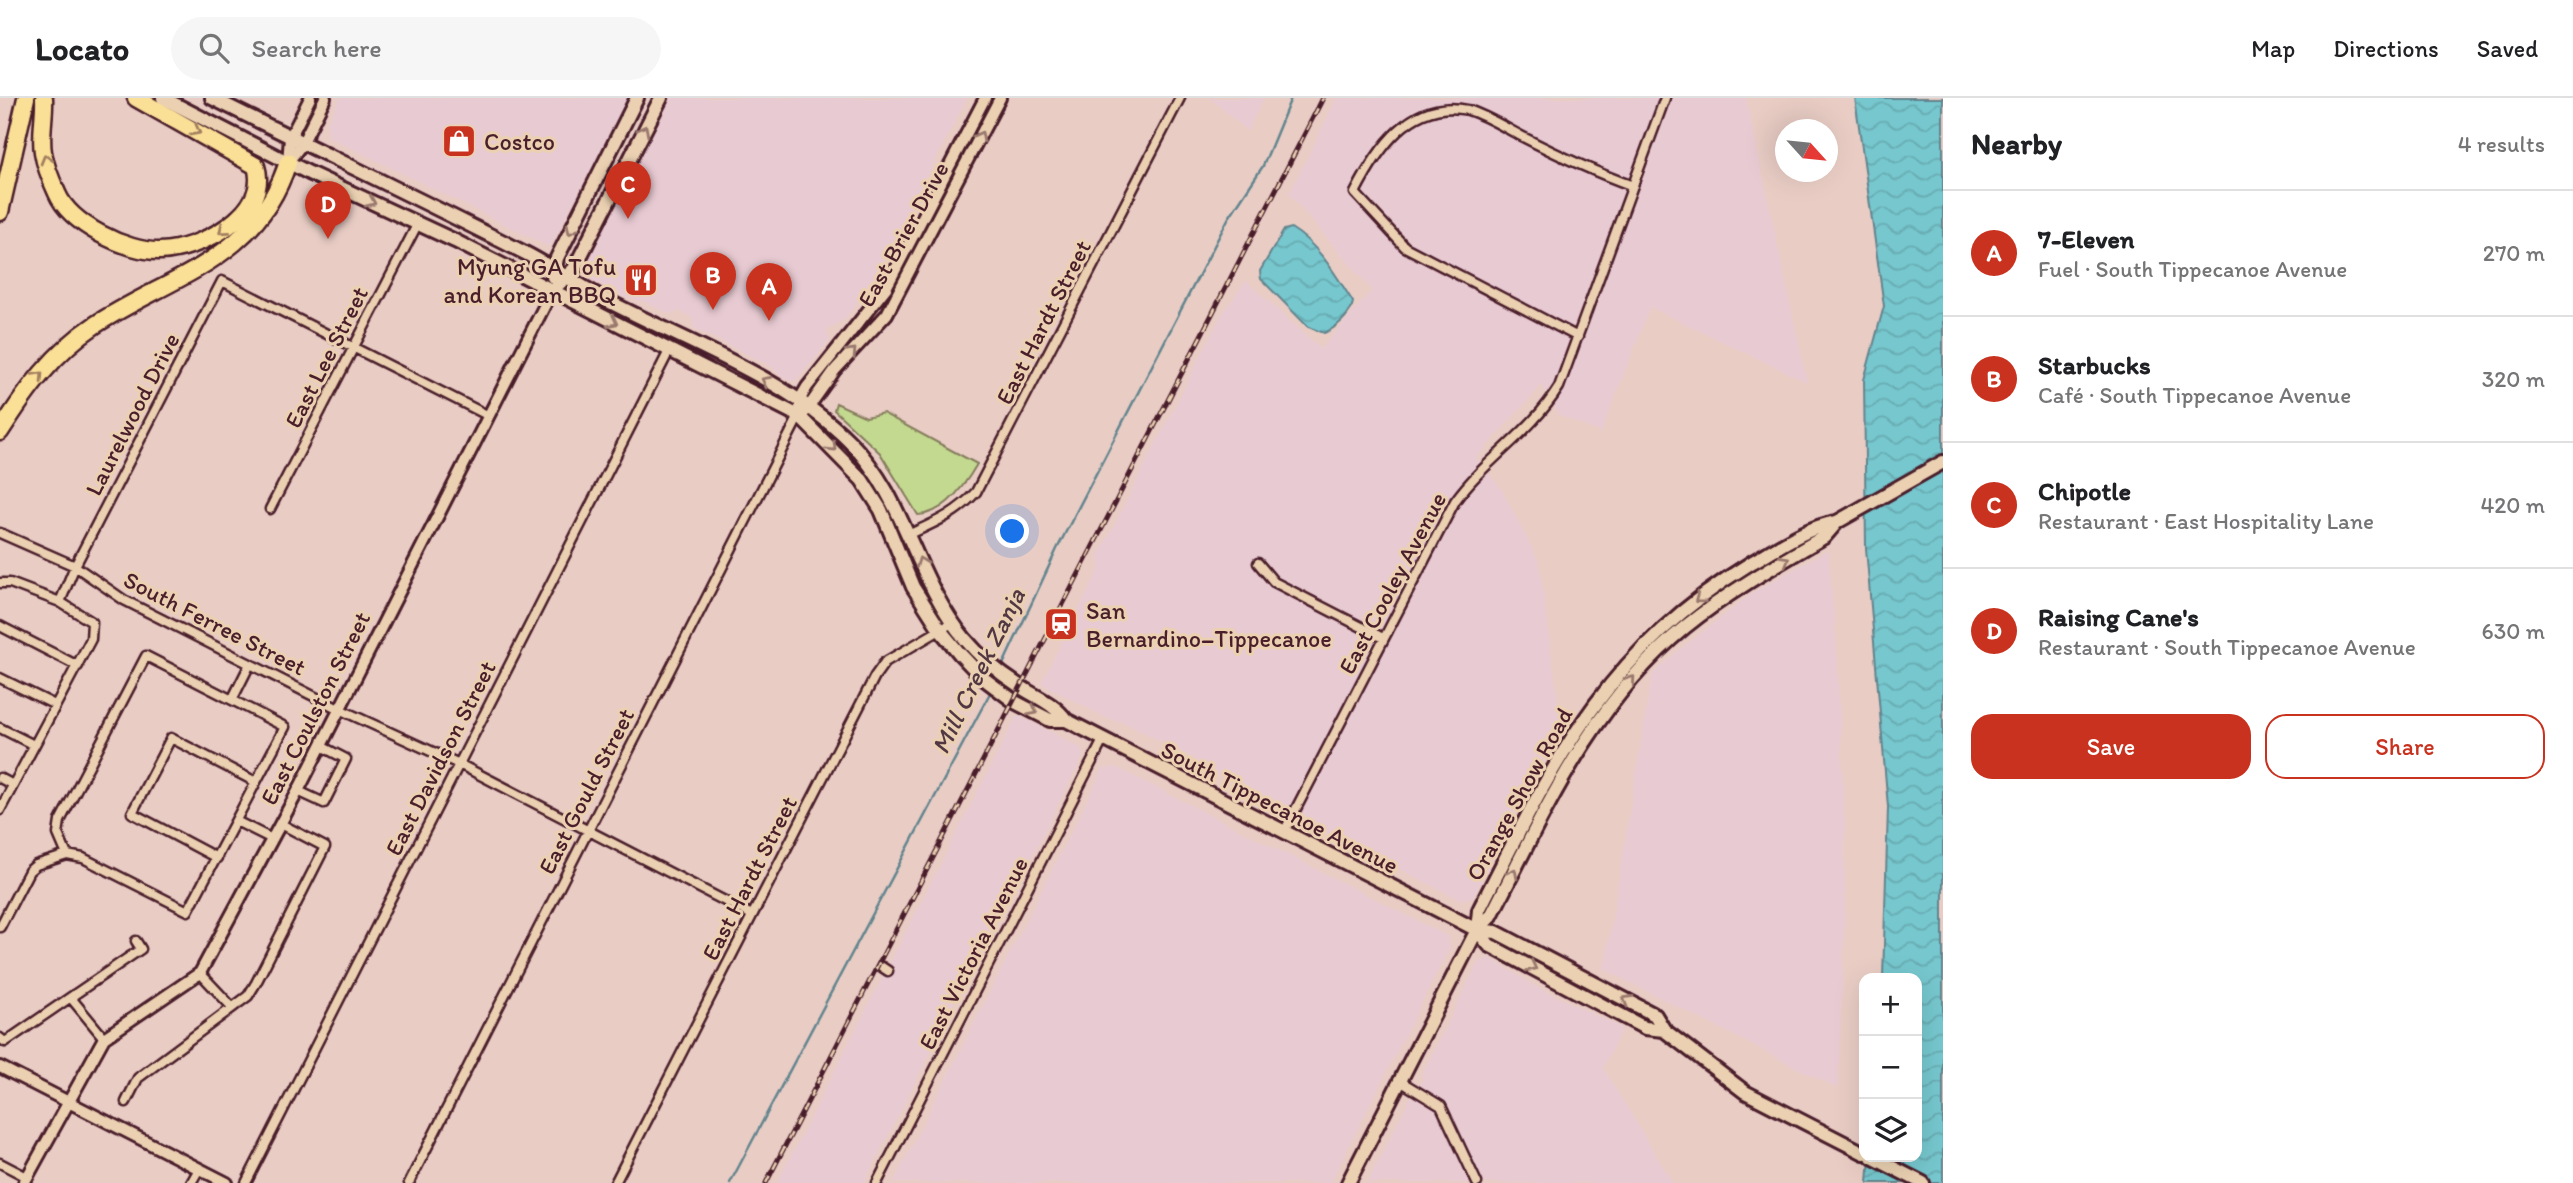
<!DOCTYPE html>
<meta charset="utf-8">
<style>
body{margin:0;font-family:Itim,sans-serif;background:#f6f6f6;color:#202124}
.controls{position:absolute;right:21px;bottom:21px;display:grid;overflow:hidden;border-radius:14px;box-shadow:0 7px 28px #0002}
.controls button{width:63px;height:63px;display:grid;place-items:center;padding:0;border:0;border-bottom:2px solid #e0e0e0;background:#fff;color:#202124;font:35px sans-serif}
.compass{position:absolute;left:1775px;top:21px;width:63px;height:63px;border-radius:50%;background:#fff;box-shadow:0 7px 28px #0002;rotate:117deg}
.you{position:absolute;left:1013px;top:434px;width:24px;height:24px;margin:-18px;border:5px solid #fff;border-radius:50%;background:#1a73e8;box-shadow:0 0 0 10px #1a73e833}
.badge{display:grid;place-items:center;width:46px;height:46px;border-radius:50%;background:#c8321e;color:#fff;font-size:23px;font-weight:700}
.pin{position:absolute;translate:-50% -58px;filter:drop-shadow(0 2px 4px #0008)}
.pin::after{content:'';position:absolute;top:37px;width:24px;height:21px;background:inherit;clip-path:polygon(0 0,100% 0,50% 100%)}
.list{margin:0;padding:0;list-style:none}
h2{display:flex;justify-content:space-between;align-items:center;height:91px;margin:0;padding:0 28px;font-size:30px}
h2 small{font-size:23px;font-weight:400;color:#757577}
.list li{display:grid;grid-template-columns:46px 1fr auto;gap:21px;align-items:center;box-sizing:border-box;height:126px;padding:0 28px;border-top:2px solid #e0e0e0}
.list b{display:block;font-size:26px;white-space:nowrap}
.list p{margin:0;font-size:23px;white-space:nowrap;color:#757577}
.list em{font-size:23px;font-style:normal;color:#757577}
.actions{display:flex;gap:14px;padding:21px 28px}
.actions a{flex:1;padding:16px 0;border:2px solid #c8321e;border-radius:21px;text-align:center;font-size:24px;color:#c8321e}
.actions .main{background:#c8321e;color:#fff}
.icon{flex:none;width:38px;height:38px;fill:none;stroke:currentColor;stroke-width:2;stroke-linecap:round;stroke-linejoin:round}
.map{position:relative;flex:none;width:1943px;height:1085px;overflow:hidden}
header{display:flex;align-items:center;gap:42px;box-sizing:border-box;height:98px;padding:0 35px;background:#fff;border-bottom:2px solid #e0e0e0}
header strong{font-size:33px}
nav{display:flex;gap:38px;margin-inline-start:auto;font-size:24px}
.search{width:490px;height:63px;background:#f6f6f6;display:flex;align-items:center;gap:18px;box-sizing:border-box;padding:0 24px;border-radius:38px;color:#757577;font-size:26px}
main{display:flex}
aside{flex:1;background:#fff}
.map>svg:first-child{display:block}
</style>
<header>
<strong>Locato</strong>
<div class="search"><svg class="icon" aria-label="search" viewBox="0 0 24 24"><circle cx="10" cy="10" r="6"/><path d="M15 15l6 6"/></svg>Search here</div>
<nav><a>Map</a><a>Directions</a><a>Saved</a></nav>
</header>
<main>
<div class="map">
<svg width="1943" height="1085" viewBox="0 0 1943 1085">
<defs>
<pattern id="water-waves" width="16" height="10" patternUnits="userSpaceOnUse" patternTransform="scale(1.75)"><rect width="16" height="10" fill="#76c7ce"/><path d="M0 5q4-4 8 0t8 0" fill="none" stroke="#68aab1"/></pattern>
</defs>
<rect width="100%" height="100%" fill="#e9cdc5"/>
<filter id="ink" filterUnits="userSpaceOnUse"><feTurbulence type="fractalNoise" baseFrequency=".0143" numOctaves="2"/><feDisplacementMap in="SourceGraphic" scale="14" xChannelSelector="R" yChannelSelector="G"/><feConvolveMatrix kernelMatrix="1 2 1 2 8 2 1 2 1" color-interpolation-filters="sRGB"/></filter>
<g filter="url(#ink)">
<!-- built -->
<path fill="#e8cad2" d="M 340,0 L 628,0 L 552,146 L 548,148 L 329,39 L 327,26 Z
M 669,0 L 967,0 L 871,187 L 844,222 L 827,231 L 830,243 L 794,284 L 780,278 L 771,268 L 694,230 L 691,219 L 679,213 L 670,216 L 645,204 L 623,199 L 586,179 L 584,168 Z
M 1210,0 L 1264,0 L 1247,33 Z
M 1337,0 L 1746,0 L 1807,284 L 1650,209 L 1601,335 L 1559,317 L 1542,287 L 1476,360 L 1502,392 L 1539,464 L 1561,627 L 1473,799 L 1461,802 L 1307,725 L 1304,717 L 1283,707 L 1278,709 L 1202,671 L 1195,661 L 1126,625 L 1106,620 L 1041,585 L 1099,472 L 1099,457 L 1222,216 L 1246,183 L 1321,251 L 1372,192 L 1289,96 Z
M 1828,452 L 1837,554 L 1845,724 L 1845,819 L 1838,991 L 1604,871 L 1652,577 L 1679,552 L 1755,493 Z
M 1020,618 L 1081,650 L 1083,658 L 1007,806 L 1000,804 L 959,885 L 951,914 L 864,1085 L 777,1085 L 1016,619 Z
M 1116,669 L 1447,838 L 1450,849 L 1330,1085 L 893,1085 L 1103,671 Z
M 1490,860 L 1535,888 L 1622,930 L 1603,970 L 1673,1085 L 1367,1085 L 1409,1002 L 1423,981 L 1422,976 L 1478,865 Z"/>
<!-- green -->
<path fill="#c2d98f" stroke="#867c5d" stroke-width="2" d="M 836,305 L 866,319 L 883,315 L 977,366 C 965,387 945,416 918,417 L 880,355 L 834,312 Z"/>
<!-- water -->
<path fill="url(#water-waves)" stroke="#64848d" stroke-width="2" d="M 1855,0 L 1943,0 L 1943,1085 L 1868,1085 L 1870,1059 L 1917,1059 L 1917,880 L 1883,880 L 1888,709 L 1866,450 L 1864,282 L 1884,208 Z
M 1291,130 C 1319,147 1336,177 1353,204 C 1351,217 1336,230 1324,235 L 1308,229 L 1261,181 L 1260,173 L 1284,132 Z"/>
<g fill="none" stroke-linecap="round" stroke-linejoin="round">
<!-- stream -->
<path stroke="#64848d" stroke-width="2.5" d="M 1001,571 L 1057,451 L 1228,121 L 1263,68 L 1291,0
M 730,1085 L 991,593"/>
<!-- minor casing -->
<g stroke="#4a1f2b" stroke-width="13">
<path id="minor" d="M 1578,239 L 1405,149 L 1355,95 C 1377,52 1410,0 1468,12 C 1487,18 1504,29 1521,38 C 1558,57 1594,74 1633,88
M 270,411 L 418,125
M 0,435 L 75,468 L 124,502 L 337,610 L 459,666 L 752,817
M 910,436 C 936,424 956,416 976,394 L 1180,0
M 1258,465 L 1274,484 L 1383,540
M 0,485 L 10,485 L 60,504
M 0,528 L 78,568
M 0,580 L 55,607
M 232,602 L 250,566
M 0,630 L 34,647
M 0,680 L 13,687
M 298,693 L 324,705 L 346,661 L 321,648
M 0,712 L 91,541 L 92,524 L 60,504 L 75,468 L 222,183 L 487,317
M 236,723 L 272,741
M 1284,734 L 1455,403 C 1486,360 1530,336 1559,289 L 1665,0
M 217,760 L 132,715 L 171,640 L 256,684
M 0,829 L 29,773 L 36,767 L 67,757 L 83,760 L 188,813 L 285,629 L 146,558 L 60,723 L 58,736 L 67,757
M 882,869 L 888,873
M 200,875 L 232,909
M 71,900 L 104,940
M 0,940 L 5,944 L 141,851 L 136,843
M 1400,983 L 1441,1008 L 1477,1085
M 126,1004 L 138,980 L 248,898 L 256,885 L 325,749 L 281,726
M 0,1065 L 27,1079
M 191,1085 L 199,1071
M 246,1085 L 669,253
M 409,1085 L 799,318
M 615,1085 L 875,578 L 885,564 L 952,525
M 877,1085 L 1103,642"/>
</g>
<!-- tertiary casing -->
<g stroke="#4a1f2b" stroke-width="16">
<path id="tertiary" d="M 288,64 L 302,46 L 325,0
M 288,64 L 290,40 L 310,0
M 800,311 L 800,301 L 807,289 L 886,190 L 985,0
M 805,314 L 835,272 L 887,216 L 1000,0
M 0,969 L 227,1085
M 24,1085 L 104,940 L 200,875 L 298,693 L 552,193"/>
</g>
<!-- secondary casing -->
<g stroke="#4a1f2b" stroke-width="18">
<path id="secondary" d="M 163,0 L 309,75 L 455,143 L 799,318 L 862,382 L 881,412 L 913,489 L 941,533 L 960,556 L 983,580 L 1015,604 L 1050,622 L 1066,622
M 212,0 C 316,52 422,102 525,155 C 554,170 581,189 610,204 C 691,246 785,279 850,344 C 906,400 915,481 965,541 C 980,559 998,574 1018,587 C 1035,599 1054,605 1066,622 L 1477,832 L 1496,834 L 1655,917 L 1664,932 L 1745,994 L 1864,1055
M 553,179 L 557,160 L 637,0
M 552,193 L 574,171 L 661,0
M 1477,832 L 1479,812 C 1555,663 1603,556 1751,465 C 1778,449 1807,429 1837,424
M 1477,832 L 1489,847 L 1645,930 L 1664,932
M 1872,1059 L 1923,1085
M 1348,1085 L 1477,832 L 1491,818 C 1545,713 1592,605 1685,529 C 1728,494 1776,467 1824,439 L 1837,424 L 1943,364"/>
</g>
<!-- motorway casing -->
<g stroke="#4a1f2b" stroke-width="21">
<path id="motorway" d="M 44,0 C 45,17 40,37 43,54 C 45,67 51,82 57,95 C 70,126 126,154 160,153 C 199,152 271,116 256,68 L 136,0
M 0,114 L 26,0
M 0,334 C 26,293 54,254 95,227 C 172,177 257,162 288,64"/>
</g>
<!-- minor -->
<use href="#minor" stroke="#ebd1b2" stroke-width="8"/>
<!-- tertiary -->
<use href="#tertiary" stroke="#ebd1b2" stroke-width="10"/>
<!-- secondary -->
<use href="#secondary" stroke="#ebd1b2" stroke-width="12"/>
<!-- motorway -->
<use href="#motorway" stroke="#fadf96" stroke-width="16"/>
<!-- rail casing -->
<g stroke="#4a1f2b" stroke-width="5">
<path id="rail" d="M 766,1085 L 1323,0"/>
</g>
<!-- rail -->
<use href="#rail" stroke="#ebd1b2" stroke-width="2.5" stroke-dasharray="8" stroke-linecap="butt"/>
</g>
<!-- one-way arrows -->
<defs><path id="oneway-chevron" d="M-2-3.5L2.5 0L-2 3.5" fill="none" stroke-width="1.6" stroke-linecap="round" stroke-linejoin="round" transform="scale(1.75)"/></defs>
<g stroke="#9a786e">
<use href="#oneway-chevron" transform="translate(644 32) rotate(-63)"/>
<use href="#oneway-chevron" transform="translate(980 38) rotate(-63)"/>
<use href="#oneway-chevron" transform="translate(371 104) rotate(24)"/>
<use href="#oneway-chevron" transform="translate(571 132) rotate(117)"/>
<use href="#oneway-chevron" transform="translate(613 224) rotate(27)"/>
<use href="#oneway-chevron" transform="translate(852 254) rotate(-47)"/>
<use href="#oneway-chevron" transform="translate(766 283) rotate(-152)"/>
<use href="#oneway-chevron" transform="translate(832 349) rotate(45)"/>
<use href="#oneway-chevron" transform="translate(1785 462) rotate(-30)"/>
<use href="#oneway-chevron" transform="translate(921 464) rotate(-111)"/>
<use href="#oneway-chevron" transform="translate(1699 501) rotate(143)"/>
<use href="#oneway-chevron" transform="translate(1631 582) rotate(-49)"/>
<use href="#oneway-chevron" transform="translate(1033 613) rotate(28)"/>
<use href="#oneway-chevron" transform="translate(1513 775) rotate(-63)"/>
<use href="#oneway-chevron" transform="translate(1532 869) rotate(27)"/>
<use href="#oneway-chevron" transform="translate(1627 902) rotate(-151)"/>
</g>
<g stroke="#a27f60">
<use href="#oneway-chevron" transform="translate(196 33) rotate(28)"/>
<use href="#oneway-chevron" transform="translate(46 61) rotate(-106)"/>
<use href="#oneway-chevron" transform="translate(223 132) rotate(140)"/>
<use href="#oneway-chevron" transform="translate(39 278) rotate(-47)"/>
</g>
</g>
<!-- icons -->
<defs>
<g id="shop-square" transform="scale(1.75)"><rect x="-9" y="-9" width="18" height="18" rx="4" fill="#c8321e" stroke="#ebd1b2"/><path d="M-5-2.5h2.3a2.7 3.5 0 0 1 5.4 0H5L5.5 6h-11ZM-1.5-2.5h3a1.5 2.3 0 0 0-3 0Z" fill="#fff"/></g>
<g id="restaurant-square" transform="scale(1.75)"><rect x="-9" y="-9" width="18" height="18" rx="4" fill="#c8321e" stroke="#ebd1b2"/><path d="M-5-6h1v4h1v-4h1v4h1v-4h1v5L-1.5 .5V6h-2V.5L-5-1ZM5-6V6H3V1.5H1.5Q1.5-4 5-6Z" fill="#fff"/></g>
<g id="station-square" transform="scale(1.75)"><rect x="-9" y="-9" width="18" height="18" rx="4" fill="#c8321e" stroke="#ebd1b2"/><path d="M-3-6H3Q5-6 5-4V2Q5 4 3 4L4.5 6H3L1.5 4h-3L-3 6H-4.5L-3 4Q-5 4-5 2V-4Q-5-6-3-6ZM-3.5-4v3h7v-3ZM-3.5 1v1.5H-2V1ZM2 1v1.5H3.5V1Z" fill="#fff"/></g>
</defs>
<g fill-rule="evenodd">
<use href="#shop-square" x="459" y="43"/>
<use href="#restaurant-square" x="641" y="182"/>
<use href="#station-square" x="1061" y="526"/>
</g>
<g text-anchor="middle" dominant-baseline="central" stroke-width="6" stroke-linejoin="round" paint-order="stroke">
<!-- poi labels -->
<g font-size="24" fill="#4a1f2b" stroke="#ebd1b2" text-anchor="start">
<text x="484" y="43">Costco</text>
<text x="616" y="168" text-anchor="end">Myung GA Tofu<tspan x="616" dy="28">and Korean BBQ</tspan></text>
<text x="1086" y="512">San<tspan x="1086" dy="28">Bernardino–Tippecanoe</tspan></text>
</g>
<!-- street labels -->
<g font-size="24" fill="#4a1f2b" stroke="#ebd1b2">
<text transform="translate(903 136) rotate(-61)">East Brier Drive</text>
<text transform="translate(1043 224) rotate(-63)">East Hardt Street</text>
<text transform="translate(326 259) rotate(-63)">East Lee Street</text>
<text transform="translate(132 316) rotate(-63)">Laurelwood Drive</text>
<text transform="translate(1392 485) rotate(-62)">East Cooley Avenue</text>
<text transform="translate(215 525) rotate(27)">South Ferree Street</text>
<text transform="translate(315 610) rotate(-63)">East Coulston Street</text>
<text transform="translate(440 660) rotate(-63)">East Davidson Street</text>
<text transform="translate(586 693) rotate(-63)">East Gould Street</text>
<text transform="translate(1519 696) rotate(-61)">Orange Show Road</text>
<text transform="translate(1280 709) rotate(27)">South Tippecanoe Avenue</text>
<text transform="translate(749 780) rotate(-63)">East Hardt Street</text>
<text transform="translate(973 855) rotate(-63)">East Victoria Avenue</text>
</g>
<!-- water labels -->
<g font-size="26" font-style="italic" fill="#513843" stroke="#ebd1b2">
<text transform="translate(978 573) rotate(-64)">Mill Creek Zanja</text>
</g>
</g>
</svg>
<div class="controls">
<button>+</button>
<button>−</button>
<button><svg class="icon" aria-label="layers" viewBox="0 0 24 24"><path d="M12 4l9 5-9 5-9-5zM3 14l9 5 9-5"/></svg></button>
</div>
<svg class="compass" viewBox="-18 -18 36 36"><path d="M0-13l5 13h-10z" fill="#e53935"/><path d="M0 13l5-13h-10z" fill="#757577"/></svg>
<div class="you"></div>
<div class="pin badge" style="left:769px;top:223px">A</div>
<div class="pin badge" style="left:713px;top:212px">B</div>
<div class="pin badge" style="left:628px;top:121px">C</div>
<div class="pin badge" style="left:328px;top:141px">D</div>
</div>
<aside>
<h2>Nearby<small>4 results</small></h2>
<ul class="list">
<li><span class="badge">A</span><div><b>7-Eleven</b><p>Fuel · South Tippecanoe Avenue</p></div><em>270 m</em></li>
<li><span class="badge">B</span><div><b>Starbucks</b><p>Café · South Tippecanoe Avenue</p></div><em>320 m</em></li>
<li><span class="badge">C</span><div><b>Chipotle</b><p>Restaurant · East Hospitality Lane</p></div><em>420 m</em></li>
<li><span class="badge">D</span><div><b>Raising Cane's</b><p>Restaurant · South Tippecanoe Avenue</p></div><em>630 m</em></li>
</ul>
<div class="actions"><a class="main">Save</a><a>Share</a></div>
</aside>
</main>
